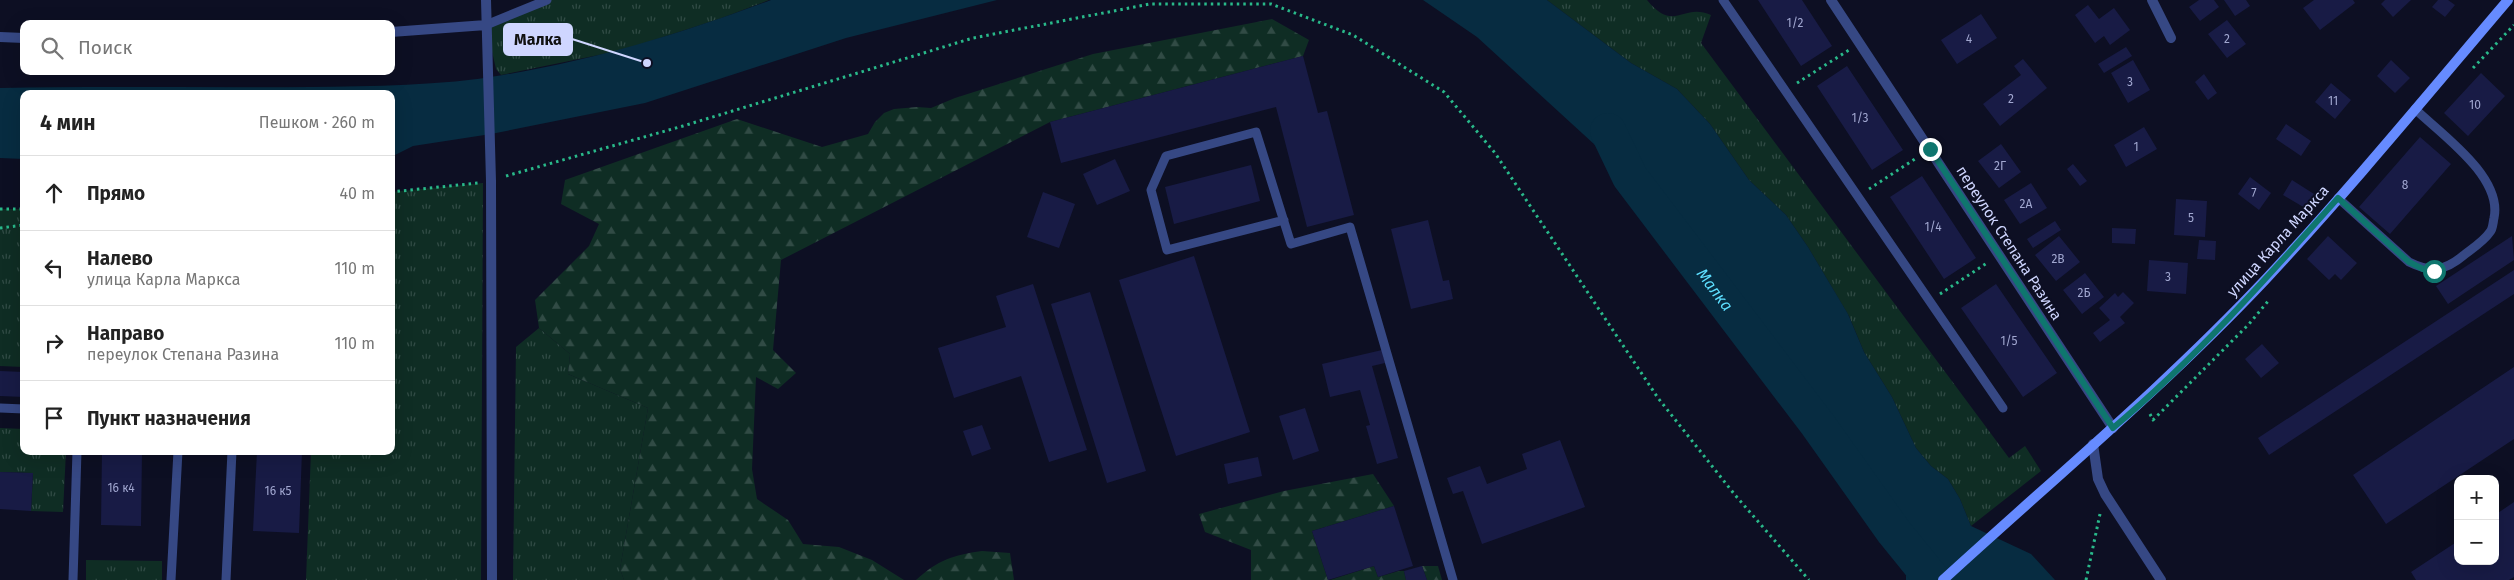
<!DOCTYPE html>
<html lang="ru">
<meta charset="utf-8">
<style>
body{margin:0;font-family:"Fira Sans",sans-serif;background:#f2f2f2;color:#222}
.controls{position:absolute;right:15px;bottom:15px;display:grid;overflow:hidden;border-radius:10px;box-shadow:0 5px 20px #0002}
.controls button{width:45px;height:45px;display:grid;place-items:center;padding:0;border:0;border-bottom:1px solid #e0e0e0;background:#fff;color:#222;font:25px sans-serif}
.stop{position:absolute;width:15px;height:15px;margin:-11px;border:4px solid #0f766e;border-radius:50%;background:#fff}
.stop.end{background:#0f766e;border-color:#fff;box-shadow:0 1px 5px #0008}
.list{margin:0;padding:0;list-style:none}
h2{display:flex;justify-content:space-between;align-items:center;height:65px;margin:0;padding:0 20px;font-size:21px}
h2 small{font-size:16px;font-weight:400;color:#767676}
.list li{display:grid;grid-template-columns:32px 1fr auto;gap:15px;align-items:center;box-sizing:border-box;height:75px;padding:0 20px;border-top:1px solid #e0e0e0}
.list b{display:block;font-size:19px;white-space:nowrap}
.list p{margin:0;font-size:16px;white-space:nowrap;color:#767676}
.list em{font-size:16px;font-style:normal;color:#767676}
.icon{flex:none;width:28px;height:28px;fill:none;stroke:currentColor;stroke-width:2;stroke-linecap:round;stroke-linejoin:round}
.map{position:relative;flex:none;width:2514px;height:580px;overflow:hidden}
.search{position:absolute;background:#fff;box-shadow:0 5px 20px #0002;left:20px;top:20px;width:375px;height:55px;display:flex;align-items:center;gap:12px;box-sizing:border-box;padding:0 18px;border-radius:10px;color:#767676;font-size:19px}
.panel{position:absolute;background:#fff;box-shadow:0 5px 20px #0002;left:20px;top:90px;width:375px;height:365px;border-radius:10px}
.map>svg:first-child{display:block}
</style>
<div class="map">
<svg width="2514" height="580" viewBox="0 0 2514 580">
<defs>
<pattern id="grass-tufts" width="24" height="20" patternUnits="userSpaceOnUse" patternTransform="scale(1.25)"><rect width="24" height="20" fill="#0f2d24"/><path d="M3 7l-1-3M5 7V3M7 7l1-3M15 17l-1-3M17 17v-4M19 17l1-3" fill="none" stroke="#314b45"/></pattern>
<pattern id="forest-firs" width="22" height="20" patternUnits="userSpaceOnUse" patternTransform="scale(1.25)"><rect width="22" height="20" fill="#0f2d24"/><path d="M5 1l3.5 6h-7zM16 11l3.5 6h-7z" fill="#314b45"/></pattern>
</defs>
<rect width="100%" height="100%" fill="#0d0f23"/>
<!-- grass -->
<path fill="url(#grass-tufts)" d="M 547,0 L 769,0 L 719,19 L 623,50 L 501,75 L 496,69 L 486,25 Z
M 1547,0 L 1647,0 C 1675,34 1682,2 1711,15 L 1701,43 L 2009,458 L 2025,446 L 2041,471 L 1971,526 L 1960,499 L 1948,479 L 1931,466 L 1916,448 L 1892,397 L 1864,352 L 1849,316 L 1808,247 L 1786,215 L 1749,180 L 1710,124 L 1677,89 L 1631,63 Z
M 483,183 L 481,580 L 306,580 L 311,451 L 391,451 L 391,192 Z
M 0,209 L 24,209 L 24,367 L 0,366 Z
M 539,328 L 570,354 L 568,374 L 648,408 L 620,569 L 624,580 L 513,580 L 516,347 Z
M 0,428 L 24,429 L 24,451 L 66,451 L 63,512 L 31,511 L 33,473 L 0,472 Z
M 86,560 L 162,561 L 162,580 L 86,580 Z"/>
<!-- forest -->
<path fill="url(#forest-firs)" d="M 1272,19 L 1309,40 L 1303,56 L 1050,122 L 781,260 L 773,350 L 796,373 L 778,389 L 756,377 L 752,469 L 757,499 L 788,520 L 803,544 L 839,547 L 872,560 L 904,580 L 624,580 L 620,569 L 648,408 L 568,374 L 570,354 L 539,328 L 535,300 L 589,246 L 599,224 L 561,204 L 565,180 L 737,119 L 822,147 L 868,134 L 875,122 L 884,113 L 894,109 L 917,107 L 931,108 L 955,98 L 1093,54 Z
M 1373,474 L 1394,506 L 1312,531 L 1328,580 L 1251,580 L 1251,550 L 1205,532 L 1199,514 L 1284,491 Z
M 982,551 L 1010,553 L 1014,580 L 916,580 C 938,560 953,555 982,551 Z
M 1374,566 L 1378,577 L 1399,571 L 1404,571 L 1406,580 L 1330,580 Z
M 1422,566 L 1438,566 L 1442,580 L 1427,580 Z"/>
<!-- water -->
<path fill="#072c41" d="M 771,0 L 997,0 L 846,38 L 645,103 L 491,134 L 413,146 L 391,157 L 391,94 L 24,94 L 24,159 L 0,158 L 0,88 C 104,86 207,88 310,87 C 374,86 440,86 503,75 C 595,60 683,33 771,0 Z
M 1423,0 L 1547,0 L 1631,63 L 1677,89 L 1710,124 L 1749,180 L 1786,215 L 1808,247 L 1848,314 L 1864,352 L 1892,397 L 1916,448 L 1931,466 L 1948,479 L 1960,499 L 1971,526 L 2031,554 L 2055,580 L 1906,580 C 1906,555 1914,552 1894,532 L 1818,425 L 1630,177 L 1477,37 Z"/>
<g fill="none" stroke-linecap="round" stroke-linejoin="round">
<!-- river -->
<path stroke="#072c41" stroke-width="36" id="s1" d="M 1608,131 L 1630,177 L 1818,425 L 1894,532 L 1933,580"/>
</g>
<!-- building -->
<path fill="#181b45" d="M 1758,0 L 1802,0 L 1832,46 L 1801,66 Z
M 2199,0 L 2214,0 L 2219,7 L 2200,21 L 2189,7 Z
M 2224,0 L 2246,0 L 2250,6 L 2235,16 Z
M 2314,0 L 2353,0 L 2355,3 L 2320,30 L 2303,8 Z
M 2385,0 L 2411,0 L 2393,17 L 2381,4 Z
M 2438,0 L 2448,0 L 2455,5 L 2445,17 L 2432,7 Z
M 2088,5 L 2099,19 L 2114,8 L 2130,30 L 2110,45 L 2104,36 L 2095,43 L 2075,15 Z
M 1981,14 L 1997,38 L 1957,64 L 1941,40 Z
M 2227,20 L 2246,44 L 2227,58 L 2208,34 Z
M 2126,47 L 2132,56 L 2104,73 L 2098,64 Z
M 1303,56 L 1318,113 L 1327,111 L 1354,215 L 1307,227 L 1276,107 L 1061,163 L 1050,122 Z
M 2023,59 L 2047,88 L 2000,126 L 1983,104 L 2021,75 L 2014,66 Z
M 2133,60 L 2150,90 L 2128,103 L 2111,73 Z
M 2391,60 L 2410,78 L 2395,93 L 2377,76 Z
M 1847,66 L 1903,150 L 1872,170 L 1817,86 Z
M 2481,73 L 2505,96 L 2468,136 L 2444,113 Z
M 2204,74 L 2217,93 L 2208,100 L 2195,82 Z
M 2331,83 L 2351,100 L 2335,119 L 2315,102 Z
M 2286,124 L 2311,141 L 2301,156 L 2276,139 Z
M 2144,127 L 2157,149 L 2126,167 L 2114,145 Z
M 2420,137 L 2451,164 L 2390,234 L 2359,207 Z
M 2001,144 L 2021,172 L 1999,188 L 1978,161 Z
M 1115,159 L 1130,191 L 1097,205 L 1083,174 Z
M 2073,164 L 2087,181 L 2080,186 L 2067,169 Z
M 1251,165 L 1260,201 L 1174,224 L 1165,187 Z
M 1922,176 L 1976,258 L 1944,279 L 1890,197 Z
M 2250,177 L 2271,193 L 2259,210 L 2238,194 Z
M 2292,180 L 2314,194 L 2305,208 L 2283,195 Z
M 2031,183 L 2047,208 L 2020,224 L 2004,200 Z
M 1043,192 L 1075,204 L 1059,248 L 1027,237 Z
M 2176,199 L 2207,201 L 2205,237 L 2174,235 Z
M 1428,220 L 1443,281 L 1449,280 L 1453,299 L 1411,309 L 1391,229 Z
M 2055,221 L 2061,230 L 2033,248 L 2027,239 Z
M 2112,228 L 2136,229 L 2135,244 L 2112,243 Z
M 2059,236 L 2080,262 L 2056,281 L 2035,255 Z
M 2328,236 L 2357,263 L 2341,280 L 2335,274 L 2329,280 L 2307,259 Z
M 2512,236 L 2514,260 L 2448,304 L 2436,286 Z
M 2199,240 L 2216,241 L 2215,260 L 2197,259 Z
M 1194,256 L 1250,432 L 1176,456 L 1119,280 Z
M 2149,260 L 2188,263 L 2186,294 L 2147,291 Z
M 2514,270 L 2514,294 L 2269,455 L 2258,438 Z
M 2085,273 L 2104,297 L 2082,314 L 2063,290 Z
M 1033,284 L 1087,450 L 1049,462 L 1021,376 L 954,398 L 938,348 L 1006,327 L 996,296 Z
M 1996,284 L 2057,373 L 2023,397 L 1961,308 Z
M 1090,292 L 1146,471 L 1107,483 L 1051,304 Z
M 2123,292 L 2134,303 L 2120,317 L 2125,323 L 2100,342 L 2093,333 L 2110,320 L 2099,308 L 2115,293 L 2118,297 Z
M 2262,344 L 2279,363 L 2261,378 L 2245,359 Z
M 1382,350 L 1385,363 L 1372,366 L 1398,458 L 1377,464 L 1366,426 L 1370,425 L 1360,390 L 1330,397 L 1322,364 Z
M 2514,367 L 2514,439 L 2386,524 L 2353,475 Z
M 0,371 L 24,372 L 24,397 L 0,396 Z
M 1305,408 L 1319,451 L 1293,460 L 1279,416 Z
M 982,425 L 991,449 L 972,456 L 963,431 Z
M 1560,440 L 1585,507 L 1482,544 L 1463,491 L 1453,494 L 1447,478 L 1480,466 L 1487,484 L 1527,469 L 1522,454 Z
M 102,451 L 142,451 L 141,526 L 101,525 Z
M 257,451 L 302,451 L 299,533 L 253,531 Z
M 1258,457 L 1262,476 L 1228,484 L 1224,464 Z
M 0,472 L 33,473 L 31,511 L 0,509 Z
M 2514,502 L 2514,577 L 2509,580 L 2416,580 L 2411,572 L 2458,541 L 2458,561 L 2495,561 L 2495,515 Z
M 1394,506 L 1413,566 L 1378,577 L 1374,566 L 1328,580 L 1312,531 Z
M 1422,566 L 1427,580 L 1406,580 L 1404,571 Z"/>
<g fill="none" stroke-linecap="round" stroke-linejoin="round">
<!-- path -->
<path stroke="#29b98a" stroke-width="3" stroke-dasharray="2.5 4" stroke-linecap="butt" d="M 2473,68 L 2514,25
M 1797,83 L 1849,50
M 506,176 L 683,126 L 973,38 L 1150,4 L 1271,4 L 1353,35 L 1444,92 L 1495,153 L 1658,398 L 1735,495 L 1809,580
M 1869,189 L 1918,157
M 391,192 L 478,183
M 0,209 L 24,209
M 0,228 L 24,225
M 1940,294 L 1987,263
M 2150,414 L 2153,420 L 2249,324 L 2269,300
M 2086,580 L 2100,514"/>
<!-- lane -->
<path stroke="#364884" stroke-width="9" d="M 1723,0 L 2003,408
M 486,25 L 547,0
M 2338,198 L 2409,262 C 2431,273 2445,271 2464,255 C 2473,248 2484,241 2490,232 C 2493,229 2493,222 2494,218 C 2503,177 2441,134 2415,109
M 1284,220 L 1167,250 L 1151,190 L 1166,156 L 1256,132 L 1291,244 L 1350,227 L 1453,580
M 0,408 L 24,409
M 73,580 L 77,451
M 171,580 L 178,451
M 226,580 L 232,451"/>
<!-- street -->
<path stroke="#364884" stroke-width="10" d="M 486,0 L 491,181 L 492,580
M 1831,0 L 2113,428
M 2152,0 L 2171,38
M 391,32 L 486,25
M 0,37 L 24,38
M 2093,444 L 2098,479 L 2105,494 L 2161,580"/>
<!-- secondary -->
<path stroke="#668bff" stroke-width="10" d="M 1943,580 C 2051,481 2164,387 2265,280 C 2349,190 2428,94 2508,0"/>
</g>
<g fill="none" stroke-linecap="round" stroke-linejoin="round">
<!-- route -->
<path stroke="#0f766e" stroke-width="6" d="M 1930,149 L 2113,428 C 2195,359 2267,278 2338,198 L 2409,262 L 2423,269 L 2434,271"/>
</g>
<g text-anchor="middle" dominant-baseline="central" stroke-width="4" stroke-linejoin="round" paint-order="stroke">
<!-- number labels -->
<g font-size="12" fill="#a1a7d0">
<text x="1795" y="23">1/2</text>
<text x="1969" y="39">4</text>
<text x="2227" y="39">2</text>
<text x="2130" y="82">3</text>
<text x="2011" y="99">2</text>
<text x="2333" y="101">11</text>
<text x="2475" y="105">10</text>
<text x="1860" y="118">1/3</text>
<text x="2136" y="147">1</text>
<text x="2000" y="166">2Г</text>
<text x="2405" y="185">8</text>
<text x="2254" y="193">7</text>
<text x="2026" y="204">2А</text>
<text x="2191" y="218">5</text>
<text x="1933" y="227">1/4</text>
<text x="2058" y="259">2В</text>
<text x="2168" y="277">3</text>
<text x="2084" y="293">2Б</text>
<text x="2009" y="341">1/5</text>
<text x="121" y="488">16 к4</text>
<text x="278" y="491">16 к5</text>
</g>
<!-- street labels -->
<g font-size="15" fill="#cfd6ff" stroke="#0d0f23">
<text transform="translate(2278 241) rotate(-48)">улица Карла Маркса</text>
<text transform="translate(2009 243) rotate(57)">переулок Степана Разина</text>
</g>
<!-- water labels -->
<g font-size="16" font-style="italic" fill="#5ddfff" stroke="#0d0f23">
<text stroke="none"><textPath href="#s1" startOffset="192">Малка</textPath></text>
</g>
</g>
<!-- callouts -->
<path fill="none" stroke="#cfd6ff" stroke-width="2" d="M647 63L572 39"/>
<circle fill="#cfd6ff" stroke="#0d0f23" stroke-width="2" cx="647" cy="63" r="5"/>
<rect fill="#cfd6ff" stroke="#cfd6ff" stroke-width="2" x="504" y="24" width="68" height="31" rx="5"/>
<g font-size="16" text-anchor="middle" font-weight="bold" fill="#111">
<text x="538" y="45">Малка</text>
</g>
</svg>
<div class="controls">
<button>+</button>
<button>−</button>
</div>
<div class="stop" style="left:2434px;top:271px"></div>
<div class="stop end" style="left:1930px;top:149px"></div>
<div class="search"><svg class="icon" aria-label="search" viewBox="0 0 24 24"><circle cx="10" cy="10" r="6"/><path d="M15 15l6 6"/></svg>Поиск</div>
<section class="panel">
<h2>4 мин<small>Пешком · 260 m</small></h2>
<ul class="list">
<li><svg class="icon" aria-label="ahead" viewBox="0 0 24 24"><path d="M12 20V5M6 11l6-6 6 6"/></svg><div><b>Прямо</b></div><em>40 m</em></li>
<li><svg class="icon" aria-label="left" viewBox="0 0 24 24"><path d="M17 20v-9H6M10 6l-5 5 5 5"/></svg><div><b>Налево</b><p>улица Карла Маркса</p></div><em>110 m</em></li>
<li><svg class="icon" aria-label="right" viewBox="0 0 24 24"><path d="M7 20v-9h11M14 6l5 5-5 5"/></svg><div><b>Направо</b><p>переулок Степана Разина</p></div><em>110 m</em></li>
<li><svg class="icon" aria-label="arrive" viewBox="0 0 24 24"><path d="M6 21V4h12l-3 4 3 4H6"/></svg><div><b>Пункт назначения</b></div></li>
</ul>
</section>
</div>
